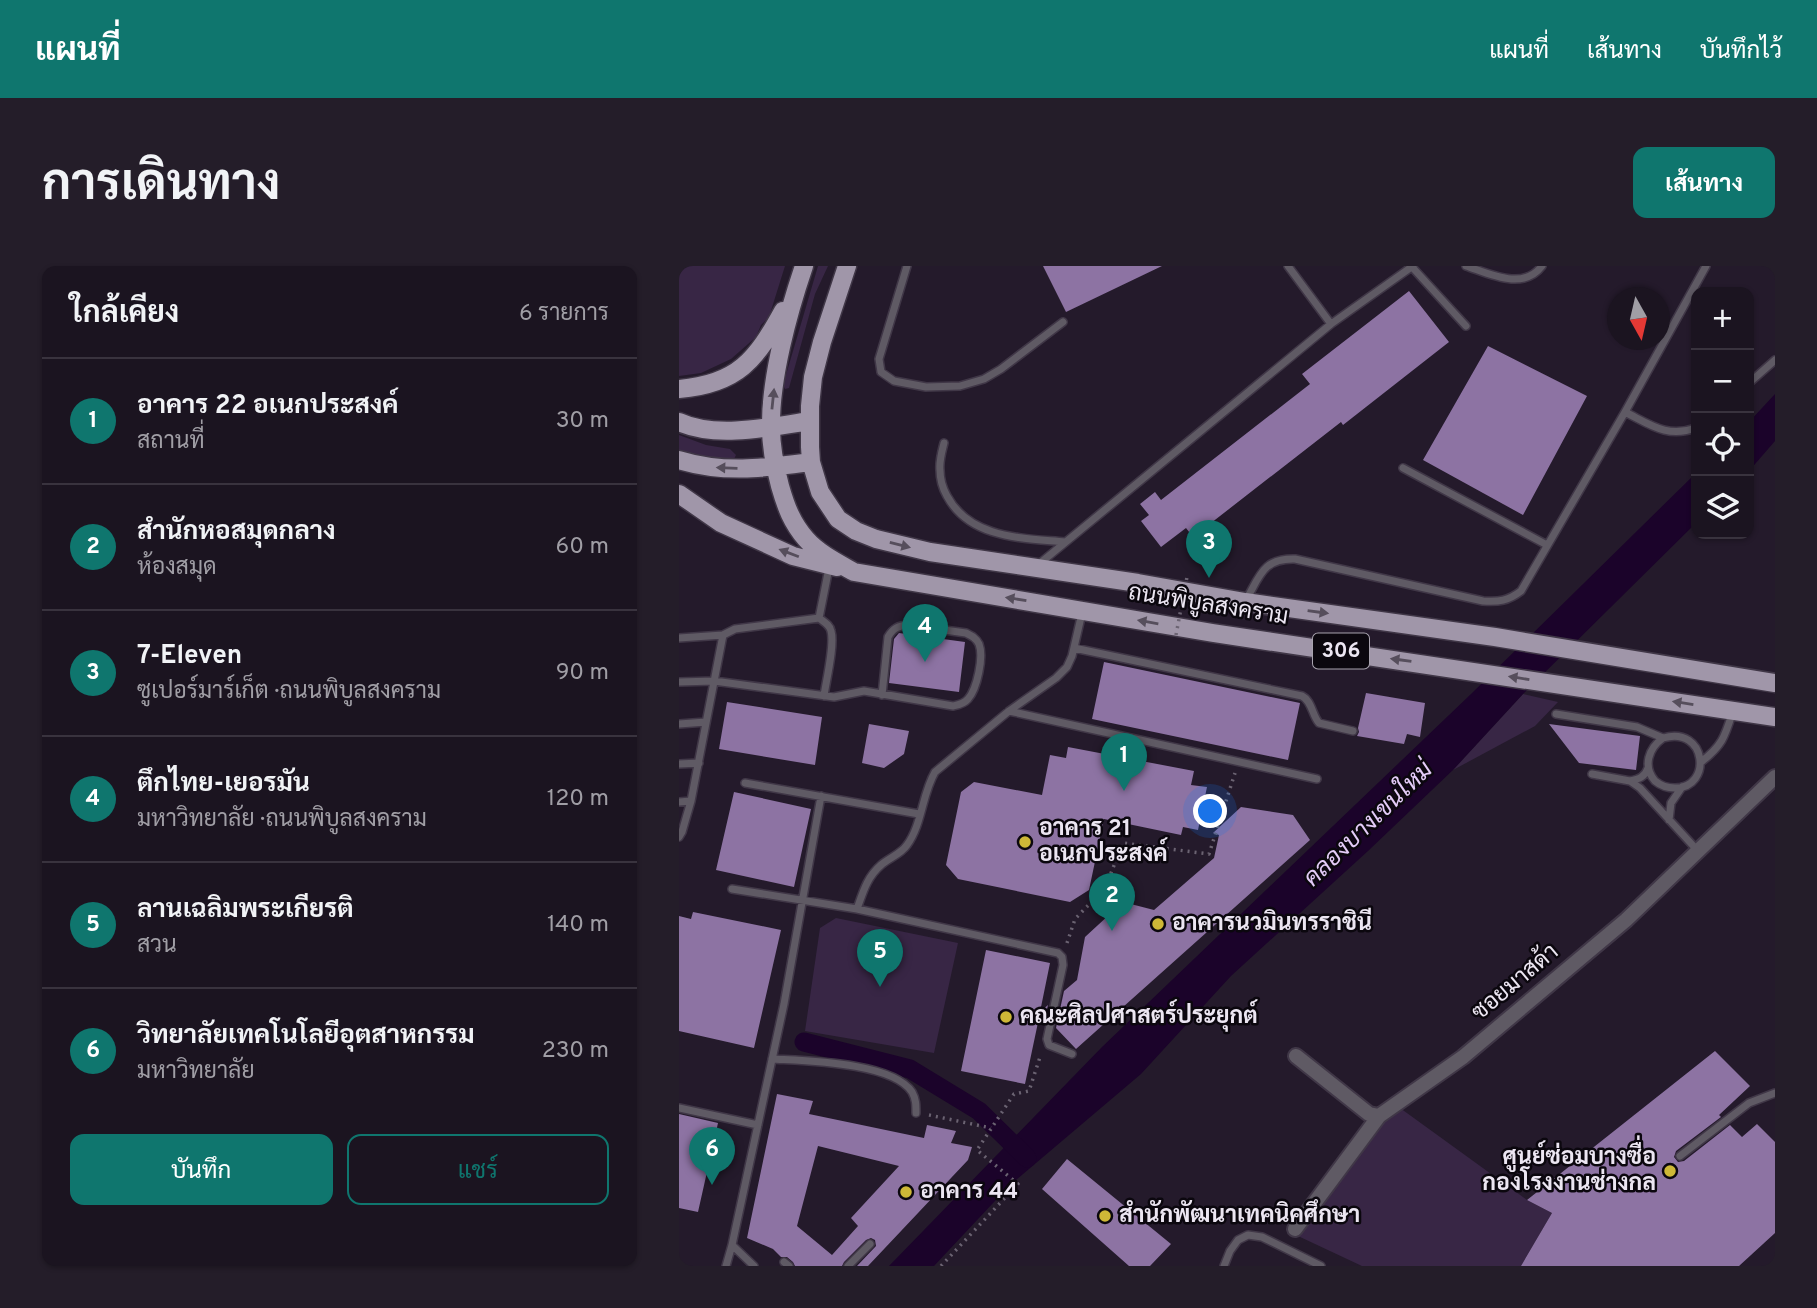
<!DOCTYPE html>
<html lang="th">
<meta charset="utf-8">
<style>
body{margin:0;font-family:Overpass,Sarabun,sans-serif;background:#241d29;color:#f1f3f6}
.controls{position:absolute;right:21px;top:21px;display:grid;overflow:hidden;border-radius:14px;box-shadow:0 2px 5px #0004}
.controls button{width:63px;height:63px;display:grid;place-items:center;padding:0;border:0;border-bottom:2px solid #39333e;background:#1b1420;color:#f1f3f6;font:35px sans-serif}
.compass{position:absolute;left:928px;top:21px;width:63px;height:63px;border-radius:50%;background:#1b1420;box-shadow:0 2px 5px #0004;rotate:172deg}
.you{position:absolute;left:532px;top:546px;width:24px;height:24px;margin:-18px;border:5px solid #fff;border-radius:50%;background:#1a73e8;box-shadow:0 0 0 10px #1a73e833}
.badge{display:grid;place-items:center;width:46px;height:46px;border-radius:50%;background:#0f766e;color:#fff;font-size:23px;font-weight:700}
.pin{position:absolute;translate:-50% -58px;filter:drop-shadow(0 2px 4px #0008)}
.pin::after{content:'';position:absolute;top:37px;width:24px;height:21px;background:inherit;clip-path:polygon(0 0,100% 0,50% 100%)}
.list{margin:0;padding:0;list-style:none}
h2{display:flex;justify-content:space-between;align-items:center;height:91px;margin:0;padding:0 28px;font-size:30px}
h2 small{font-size:23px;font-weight:400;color:#a09ea5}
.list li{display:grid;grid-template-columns:46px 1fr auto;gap:21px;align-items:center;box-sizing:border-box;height:126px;padding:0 28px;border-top:2px solid #39333e}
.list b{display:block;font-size:26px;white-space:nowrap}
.list p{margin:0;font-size:23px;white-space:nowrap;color:#a09ea5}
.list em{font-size:23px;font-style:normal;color:#a09ea5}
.actions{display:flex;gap:14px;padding:21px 28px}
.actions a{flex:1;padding:16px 0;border:2px solid #0f766e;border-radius:14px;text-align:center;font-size:24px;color:#0f766e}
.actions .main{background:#0f766e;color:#fff}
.icon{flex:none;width:38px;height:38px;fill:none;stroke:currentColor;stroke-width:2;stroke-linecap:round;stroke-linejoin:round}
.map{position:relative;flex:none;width:1096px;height:1000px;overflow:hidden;border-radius:14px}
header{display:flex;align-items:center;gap:42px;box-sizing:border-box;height:98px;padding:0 35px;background:#0f766e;color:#fff}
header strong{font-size:33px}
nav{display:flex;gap:38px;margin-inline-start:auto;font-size:24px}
.intro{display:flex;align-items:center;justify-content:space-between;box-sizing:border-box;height:168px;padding:0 42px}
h1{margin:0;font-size:49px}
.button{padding:18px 32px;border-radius:14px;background:#0f766e;color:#fff;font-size:24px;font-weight:700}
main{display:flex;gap:42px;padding:0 42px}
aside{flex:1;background:#1b1420;border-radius:14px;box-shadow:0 2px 5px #0004}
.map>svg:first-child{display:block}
</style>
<header>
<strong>แผนที่</strong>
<nav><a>แผนที่</a><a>เส้นทาง</a><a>บันทึกไว้</a></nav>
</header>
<div class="intro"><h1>การเดินทาง</h1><a class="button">เส้นทาง</a></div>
<main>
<aside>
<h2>ใกล้เคียง<small>6 รายการ</small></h2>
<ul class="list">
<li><span class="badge">1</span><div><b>อาคาร 22 อเนกประสงค์</b><p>สถานที่</p></div><em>30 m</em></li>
<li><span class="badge">2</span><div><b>สำนักหอสมุดกลาง</b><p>ห้องสมุด</p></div><em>60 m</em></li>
<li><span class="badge">3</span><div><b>7-Eleven</b><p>ซูเปอร์มาร์เก็ต · ถนนพิบูลสงคราม</p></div><em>90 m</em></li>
<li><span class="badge">4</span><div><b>ตึกไทย-เยอรมัน</b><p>มหาวิทยาลัย · ถนนพิบูลสงคราม</p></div><em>120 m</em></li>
<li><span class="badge">5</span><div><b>ลานเฉลิมพระเกียรติ</b><p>สวน</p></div><em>140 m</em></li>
<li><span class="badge">6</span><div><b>วิทยาลัยเทคโนโลยีอุตสาหกรรม</b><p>มหาวิทยาลัย</p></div><em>230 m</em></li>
</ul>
<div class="actions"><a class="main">บันทึก</a><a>แชร์</a></div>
</aside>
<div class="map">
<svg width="1096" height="1000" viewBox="0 0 1096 1000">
<rect width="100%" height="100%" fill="#241a2b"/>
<!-- green -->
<path fill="#382645" d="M 0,0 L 106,0 L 90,51 L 82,59 L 77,71 L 52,93 L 22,107 L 0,110 Z
M 139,0 L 149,0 L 136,28 L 110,122 L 106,123 L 104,119 Z
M 0,169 L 27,179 L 51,183 L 57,189 L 55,193 C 35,197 18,192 0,184 Z
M 844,428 L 879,436 L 856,460 L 774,504 Z
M 157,652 L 279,677 L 255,787 L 126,765 L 141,662 Z
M 721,842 L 848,934 L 873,947 L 842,1000 L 683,1000 L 619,970 L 701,856 Z"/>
<!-- water -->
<path fill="#1b032a" d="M 1096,128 L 1096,175 L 1070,205 L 1070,156 Z
M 1017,207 L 1017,257 L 844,428 L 774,504 L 689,585 L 552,710 L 462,808 L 330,920 L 255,1000 L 210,1000 L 423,781 L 792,428 Z"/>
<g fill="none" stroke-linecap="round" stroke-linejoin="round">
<!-- canal -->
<path stroke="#1b032a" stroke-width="19" d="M 125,776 L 231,803 L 300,845 L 348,892"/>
</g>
<!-- building -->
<path fill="#8d73a3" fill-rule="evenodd" d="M 364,0 L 483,0 L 387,46 Z
M 730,25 L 770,76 L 664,159 L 662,156 L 514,271 L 507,262 L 482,281 L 462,255 L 470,249 L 461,238 L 476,226 L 482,234 L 631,118 L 623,108 Z
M 809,80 L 908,130 L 844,249 L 744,194 Z
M 220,367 L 286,376 L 280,426 L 210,417 L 215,373 Z
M 425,396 L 621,437 L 609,494 L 413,453 Z
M 687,427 L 746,437 L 741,471 L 728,468 L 725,478 L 678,470 L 680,466 L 679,462 Z
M 48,436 L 143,451 L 136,499 L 40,483 Z
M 190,458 L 230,465 L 225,488 L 205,502 L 183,497 Z
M 870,458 L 961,470 L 957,504 L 900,497 Z
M 389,481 L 515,505 L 512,519 L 528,521 L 519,564 L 504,561 L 502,569 L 425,553 L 410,624 L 391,636 L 279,613 L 267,599 L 282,526 L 295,516 L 363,529 L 371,489 L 387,492 Z
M 55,526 L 132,543 L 115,621 L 37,604 Z
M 562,541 L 614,549 L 631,574 L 397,783 L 377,762 L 385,725 L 398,714 L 406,671 L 444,636 L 475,644 L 535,592 L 540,569 L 534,567 Z
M 14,646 L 102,664 L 75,782 L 0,765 L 0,650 L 12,653 Z
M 307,684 L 371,697 L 361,746 L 369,739 L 366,752 L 361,747 L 346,818 L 282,805 Z
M 1036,785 L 1071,820 L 1040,849 L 1042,851 L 997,885 L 995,891 L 999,896 L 1005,895 L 1051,859 L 1063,871 L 1078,858 L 1096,876 L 1096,967 L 1060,1000 L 842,1000 L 873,947 L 848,934 Z
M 98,828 L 134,835 L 130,848 L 245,872 L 248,859 L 277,865 L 272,877 L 293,881 L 289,894 L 189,1000 L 178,1000 L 197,980 L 196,974 L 192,972 L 187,974 L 165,996 L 163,1000 L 116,1000 L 114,996 L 108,991 L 102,991 L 94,983 L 68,972 ZM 139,880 L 220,900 L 172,952 L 179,960 L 153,989 L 118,960 Z
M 0,848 L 39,857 L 19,946 L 0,942 Z
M 388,893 L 492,978 L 471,1000 L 450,1000 L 363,923 Z"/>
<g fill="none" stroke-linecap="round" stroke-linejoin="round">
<!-- service casing -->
<g stroke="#403747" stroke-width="10">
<path id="service" d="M 228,0 L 200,93 L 202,106 L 215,115 L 247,121 L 281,120 L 305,113 L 322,103 L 384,56
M 609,0 L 652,58
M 787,0 C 811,8 844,25 863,0
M 733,1 L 787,60
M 1070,117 L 1096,94
M 946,146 C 972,159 988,172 1017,162
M 265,177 C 263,185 260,195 261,204 C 261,213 264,223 268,230 C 291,273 344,272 386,276
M 724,202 L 868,279
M 360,298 L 652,58 L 734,0
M 567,334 C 581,310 584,292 616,293 L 804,335 C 820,336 829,335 842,325 L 946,146 L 1027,0
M 140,352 L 150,302
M 0,372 L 44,369
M 395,382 L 623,430 C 633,435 633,449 640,457 L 674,465
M 0,416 L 35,415 L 155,431 L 185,425 L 274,440 C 279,439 285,438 289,433 C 298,423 305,391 300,378 C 297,372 293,370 287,367 L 229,359 C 219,360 214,362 209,371 L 203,429
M 330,445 L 638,513
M 877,448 L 958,461 L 984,472 C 1028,459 1034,522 996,522 C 989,522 982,520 976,515 C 963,500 970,482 984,472
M 0,458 L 27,456
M 1022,496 C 1044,479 1046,470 1054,445
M 0,498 L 20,497
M 913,508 L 951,515 L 961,522 L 1019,585
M 951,515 C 960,513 966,511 969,502
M 66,517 L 240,548
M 0,536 L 12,535
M 990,554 L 992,537 L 1003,521
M 0,571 L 3,566 L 12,535 L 44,369 L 56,363 L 140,352 C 145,356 151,359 152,365 C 156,379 147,415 145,430
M 53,623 L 178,643 L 379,687 L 383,691 L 384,699 L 368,773 L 370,779 L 393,788
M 178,643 C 184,626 188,611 202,599 C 210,592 222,588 228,579 C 243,559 243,528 256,506 L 330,445 L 377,412 L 388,401 L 393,390 L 403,347
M 93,793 C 126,795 213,796 233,826 C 237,833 237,839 237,847
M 0,842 L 79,859
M 1001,890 L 1070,837 L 1096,827
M 53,979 L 105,738 L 142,530
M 105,996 L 110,1000
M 47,1000 L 53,979 L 75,1000
M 169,1000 L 191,978
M 545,1000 L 551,985 L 559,974 L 569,969 L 583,971 L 642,1000"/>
</g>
<!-- minor casing -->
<g stroke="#403747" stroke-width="18">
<path id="minor" d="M 617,790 L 690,848 L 700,850
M 616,963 L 700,850 L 784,791 L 947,654 L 1096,511"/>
</g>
<!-- primary casing -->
<g stroke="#403747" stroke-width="21">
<path id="primary" d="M 125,0 C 109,47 91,113 92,162 C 92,182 96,201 101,220 C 107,241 113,257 127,273 C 139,287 159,297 175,306 L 534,367 L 1096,451
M 168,0 L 143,76 L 134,111 L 131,140 L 131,181 L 132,196 L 141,226 L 159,253 L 177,265 L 197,273 L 251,286 L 459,317 L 566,336 L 816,371 L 1096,417
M 0,123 C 59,118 77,94 104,45
M 0,156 C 36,173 92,161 130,155
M 0,194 C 46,208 86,202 132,196
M 0,228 L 42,257 L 114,290 L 158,301"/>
</g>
<!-- path -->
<path stroke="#6b6372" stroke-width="3.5" stroke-dasharray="2 5" stroke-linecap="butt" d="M 388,677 L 396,653 L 426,622 L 444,577 L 530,588 L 556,507
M 250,849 L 312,862
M 262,1000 L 339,918 L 298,884 L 335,828 L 350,825 L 362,788"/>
<!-- service -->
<use href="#service" stroke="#5f5a64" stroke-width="7"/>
<!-- minor -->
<use href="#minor" stroke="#5f5a64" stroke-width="14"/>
<!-- primary -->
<use href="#primary" stroke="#a096a9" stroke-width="18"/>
<!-- path-bridge -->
<path stroke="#6b6372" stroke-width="3.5" stroke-dasharray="2 5" stroke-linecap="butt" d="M 497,369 L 508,311"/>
</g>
<!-- one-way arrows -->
<defs><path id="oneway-solid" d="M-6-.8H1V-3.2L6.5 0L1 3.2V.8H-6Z" transform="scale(1.75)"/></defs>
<g fill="#564e5c">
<use href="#oneway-solid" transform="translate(94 133) rotate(-84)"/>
<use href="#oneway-solid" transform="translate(48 202) rotate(-178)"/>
<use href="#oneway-solid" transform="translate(221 279) rotate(14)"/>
<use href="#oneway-solid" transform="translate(110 287) rotate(-159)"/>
<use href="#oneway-solid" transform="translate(337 333) rotate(-171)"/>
<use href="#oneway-solid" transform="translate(639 346) rotate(8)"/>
<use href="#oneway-solid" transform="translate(469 356) rotate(-170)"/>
<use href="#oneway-solid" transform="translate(722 394) rotate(-172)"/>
<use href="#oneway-solid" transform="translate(840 412) rotate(-171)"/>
<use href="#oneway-solid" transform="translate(1004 437) rotate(-171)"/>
</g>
<!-- markers -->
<g fill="#ceb837" stroke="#0b070e" stroke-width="2.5">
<circle cx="346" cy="576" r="7"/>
<circle cx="479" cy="658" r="7"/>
<circle cx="327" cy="751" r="7"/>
<circle cx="991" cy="905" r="7"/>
<circle cx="227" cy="926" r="7"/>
<circle cx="426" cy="950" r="7"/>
</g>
<g text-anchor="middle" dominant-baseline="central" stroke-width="5" stroke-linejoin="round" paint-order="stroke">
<!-- shield labels -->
<rect fill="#0b070e" stroke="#a8a3ae" stroke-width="2" x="634" y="367.5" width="56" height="35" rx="5"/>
<g font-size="21" font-weight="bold" fill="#ece6f2">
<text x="662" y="385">306</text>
</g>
<!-- street labels -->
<g font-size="23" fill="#ece6f2" stroke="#0b070e">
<text transform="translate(529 340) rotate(9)">ถนนพิบูลสงคราม</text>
<text transform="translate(837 717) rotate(-40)">ซอยมาสด้า</text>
</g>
<!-- poi labels -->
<g font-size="23" font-weight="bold" fill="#ece6f2" stroke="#0b070e" text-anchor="start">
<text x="360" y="563">อาคาร 21<tspan x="360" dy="26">อเนกประสงค์</tspan></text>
<text x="493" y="658">อาคารนวมินทรราชินี</text>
<text x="341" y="751">คณะศิลปศาสตร์ประยุกต์</text>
<text x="977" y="892" text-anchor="end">ศูนย์ซ่อมบางซื่อ<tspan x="977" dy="26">กองโรงงานช่างกล</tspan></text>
<text x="241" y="926">อาคาร 44</text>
<text x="440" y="950">สำนักพัฒนาเทคนิคศึกษา</text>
</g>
<!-- water labels -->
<g font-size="24" font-style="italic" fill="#e4ccf8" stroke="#0b070e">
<text transform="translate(690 559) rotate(-44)">คลองบางเขนใหม่</text>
</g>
</g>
</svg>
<div class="controls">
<button>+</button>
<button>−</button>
<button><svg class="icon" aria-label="locate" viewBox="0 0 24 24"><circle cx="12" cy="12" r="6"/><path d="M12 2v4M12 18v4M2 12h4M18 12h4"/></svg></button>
<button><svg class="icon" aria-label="layers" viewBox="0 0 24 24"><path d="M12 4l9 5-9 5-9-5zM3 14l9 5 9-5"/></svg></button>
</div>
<svg class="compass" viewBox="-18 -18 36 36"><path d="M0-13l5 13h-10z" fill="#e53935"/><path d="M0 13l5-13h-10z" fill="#a09ea5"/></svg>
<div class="you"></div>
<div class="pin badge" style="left:445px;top:525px">1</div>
<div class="pin badge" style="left:433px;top:665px">2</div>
<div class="pin badge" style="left:530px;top:312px">3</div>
<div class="pin badge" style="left:246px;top:396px">4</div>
<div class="pin badge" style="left:201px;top:721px">5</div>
<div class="pin badge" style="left:33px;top:919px">6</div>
</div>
</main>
